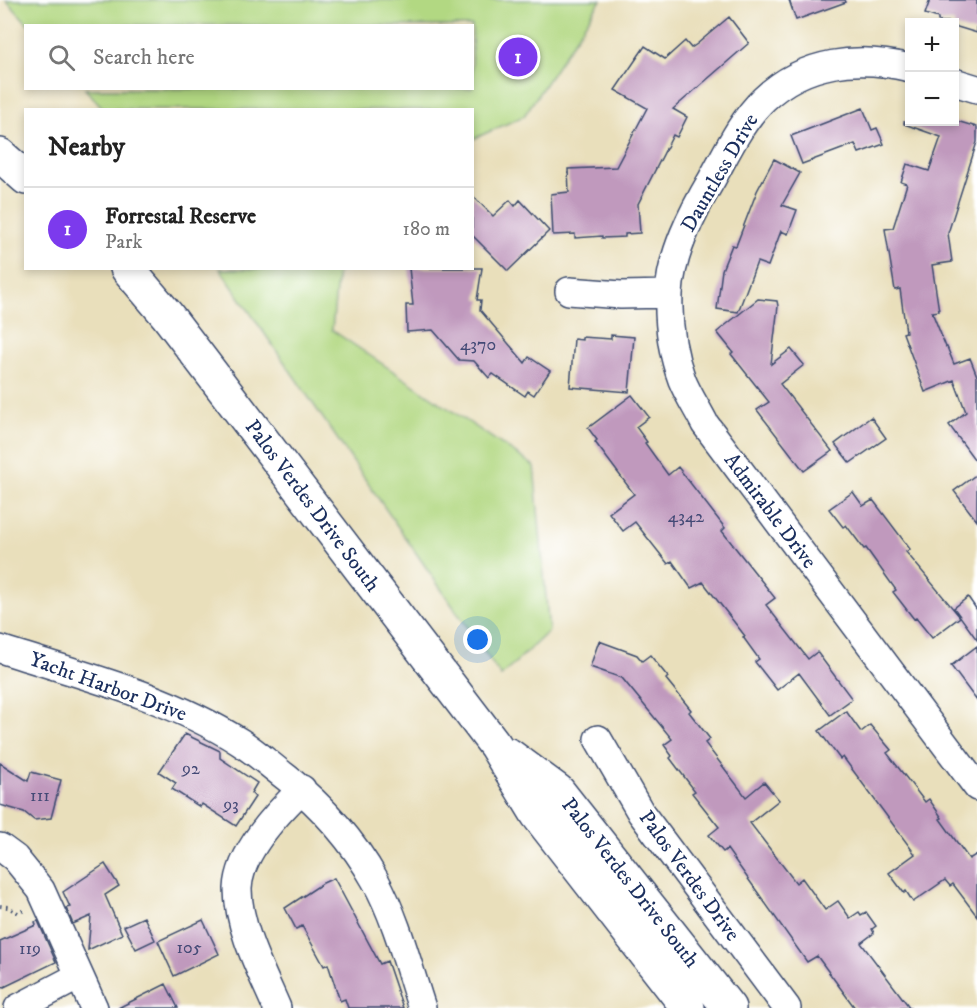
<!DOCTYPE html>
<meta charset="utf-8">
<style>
body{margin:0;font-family:"IM FELL DW Pica",serif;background:#f6f6f6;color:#222}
.controls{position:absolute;right:18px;top:18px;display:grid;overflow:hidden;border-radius:0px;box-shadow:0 3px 9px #0003}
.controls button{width:54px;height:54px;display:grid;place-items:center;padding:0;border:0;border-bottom:2px solid #e0e0e0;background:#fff;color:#222;font:30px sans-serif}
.you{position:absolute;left:478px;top:640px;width:21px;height:21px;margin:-15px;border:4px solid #fff;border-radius:50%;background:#1a73e8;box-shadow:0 0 0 9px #1a73e833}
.badge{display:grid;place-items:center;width:39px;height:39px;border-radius:50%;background:#7c3aed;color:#fff;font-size:20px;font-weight:700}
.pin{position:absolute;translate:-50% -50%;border:3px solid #fff;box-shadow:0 2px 6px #0006}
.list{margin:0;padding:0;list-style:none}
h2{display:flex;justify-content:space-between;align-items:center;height:78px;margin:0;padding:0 24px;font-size:26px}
h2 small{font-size:20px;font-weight:400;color:#767676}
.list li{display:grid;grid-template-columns:39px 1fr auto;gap:18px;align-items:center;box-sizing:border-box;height:84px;padding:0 24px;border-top:2px solid #e0e0e0}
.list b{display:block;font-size:22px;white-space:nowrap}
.list p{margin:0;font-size:20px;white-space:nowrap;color:#767676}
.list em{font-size:20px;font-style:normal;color:#767676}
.icon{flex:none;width:33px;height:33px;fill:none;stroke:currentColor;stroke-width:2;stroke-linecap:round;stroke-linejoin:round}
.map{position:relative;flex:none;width:977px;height:1008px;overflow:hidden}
.search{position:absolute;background:#fff;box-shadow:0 3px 9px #0003;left:24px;top:24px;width:450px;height:66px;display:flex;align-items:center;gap:15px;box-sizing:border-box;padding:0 21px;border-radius:0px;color:#767676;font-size:22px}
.panel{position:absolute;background:#fff;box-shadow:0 3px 9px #0003;left:24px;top:108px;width:450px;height:162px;border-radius:0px}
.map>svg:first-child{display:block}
</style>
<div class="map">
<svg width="977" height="1008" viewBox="0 0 977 1008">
<rect width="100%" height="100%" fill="#fff"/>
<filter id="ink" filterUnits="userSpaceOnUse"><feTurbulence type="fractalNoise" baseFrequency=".0167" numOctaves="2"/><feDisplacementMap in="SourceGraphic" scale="12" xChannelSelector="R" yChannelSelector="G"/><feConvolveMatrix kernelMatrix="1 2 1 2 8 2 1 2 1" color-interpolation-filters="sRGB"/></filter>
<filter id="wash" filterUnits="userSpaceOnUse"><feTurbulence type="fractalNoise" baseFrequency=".008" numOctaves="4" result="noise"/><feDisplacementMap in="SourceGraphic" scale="24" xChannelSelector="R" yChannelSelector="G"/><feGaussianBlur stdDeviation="1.35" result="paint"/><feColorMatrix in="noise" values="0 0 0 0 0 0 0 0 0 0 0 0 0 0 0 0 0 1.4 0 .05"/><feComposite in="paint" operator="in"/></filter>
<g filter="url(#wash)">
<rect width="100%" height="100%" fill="#e9dfbb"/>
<!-- green -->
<path fill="#b2d882" stroke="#668470" stroke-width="1.5" d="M 6,0 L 601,0 L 524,116 L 473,139 L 472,110 L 104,109 L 85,89 L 472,88 L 472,26 L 29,25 Z
M 220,269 L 338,269 L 332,330 L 534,466 L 549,631 L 501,676 Z"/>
<g id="blocks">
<!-- building -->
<path fill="#c099bd" d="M 789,0 L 845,0 L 846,2 L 796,20 Z
M 930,0 L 977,0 L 977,33 L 954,26 L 954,22 L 943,22 L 938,21 L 938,18 L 925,14 Z
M 729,17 L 749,43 L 673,109 L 687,117 L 677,137 L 673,135 L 638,204 L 640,233 L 625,234 L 625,237 L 602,238 L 602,236 L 575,238 L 575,234 L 553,235 L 551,194 L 569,192 L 568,169 L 616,167 L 647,108 L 615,90 L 645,46 L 665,59 L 685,41 L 691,48 L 697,44 Z
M 863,108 L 872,130 L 877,128 L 884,144 L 859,153 L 855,144 L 802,164 L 791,136 Z
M 904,122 L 960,122 L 977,127 L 977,142 L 948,233 L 952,262 L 932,265 L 939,311 L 932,312 L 946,347 L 947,347 L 954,364 L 970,358 L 977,376 L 977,463 L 949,425 L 966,412 L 954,380 L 925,392 L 903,333 L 906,332 L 900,289 L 895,290 L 885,229 L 893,228 L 907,184 L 901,182 L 907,164 L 929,171 L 941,137 L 904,124 Z
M 774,159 L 800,173 L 782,205 L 797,210 L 788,234 L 781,231 L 768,266 L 757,262 L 738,312 L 717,309 L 722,270 L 732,245 L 736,246 L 757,191 Z
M 472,195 L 493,216 L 510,200 L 515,206 L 520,200 L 549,231 L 508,271 L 472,235 Z
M 409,268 L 482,268 L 477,300 L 481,300 L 480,310 L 525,363 L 529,357 L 550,371 L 534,395 L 528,391 L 525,396 L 493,374 L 489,378 L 474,361 L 459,360 L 433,330 L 407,332 L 406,305 L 413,305 Z
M 758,299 L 777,301 L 778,306 L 771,364 L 791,349 L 804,365 L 780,384 L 832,451 L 804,471 L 757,410 L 769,402 L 731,354 L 733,352 L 717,332 Z
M 611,335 L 634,337 L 629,392 L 570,387 L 574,339 L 582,340 L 582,337 L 611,339 Z
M 632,395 L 649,417 L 636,427 L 647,442 L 645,443 L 668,475 L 678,467 L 725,528 L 722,531 L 775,598 L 766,605 L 808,659 L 817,652 L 852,699 L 830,715 L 799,673 L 777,690 L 755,662 L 759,659 L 743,637 L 745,636 L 703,582 L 691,588 L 672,561 L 668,564 L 635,522 L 623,531 L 609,513 L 634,494 L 595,442 L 597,440 L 588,428 Z
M 871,417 L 886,438 L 850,463 L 835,444 Z
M 977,474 L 977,521 L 954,491 Z
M 853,492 L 863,506 L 873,500 L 910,549 L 906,552 L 960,617 L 932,638 L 916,618 L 914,619 L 893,592 L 896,590 L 866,548 L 864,549 L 846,525 L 843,527 L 829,509 Z
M 968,597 L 977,610 L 977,640 L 954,608 Z
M 599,641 L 637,655 L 642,661 L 650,655 L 668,677 L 666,679 L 691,710 L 689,712 L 710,739 L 705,743 L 746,797 L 764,782 L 779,800 L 750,823 L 796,883 L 802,878 L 825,910 L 838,901 L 850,918 L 859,912 L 861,915 L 866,912 L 876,926 L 872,929 L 874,933 L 861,943 L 910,1008 L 855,1008 L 817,956 L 807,962 L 727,849 L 723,852 L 709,835 L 719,827 L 692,793 L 695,791 L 670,758 L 672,756 L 664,745 L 672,739 L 622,678 L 590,667 Z
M 977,646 L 977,701 L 951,666 Z
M 846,711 L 861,732 L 870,725 L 891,750 L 887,753 L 925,802 L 929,799 L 942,818 L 940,819 L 969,859 L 977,854 L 977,916 L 953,884 L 950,886 L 945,880 L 913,902 L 906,891 L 904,893 L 889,873 L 915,854 L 843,757 L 840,759 L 819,731 Z
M 185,734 L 220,751 L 220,758 L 257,783 L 251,793 L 255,797 L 236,826 L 202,804 L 200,807 L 172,789 L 176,783 L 159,772 Z
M 0,763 L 28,781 L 31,772 L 61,780 L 51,818 L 34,820 L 24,812 L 0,805 Z
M 105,864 L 119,886 L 105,895 L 122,934 L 88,950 L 91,916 L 73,924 L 66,908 L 70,907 L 63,892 Z
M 334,878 L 380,964 L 387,961 L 403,1008 L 348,1008 L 345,999 L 340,1001 L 328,964 L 324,966 L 302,926 L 296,929 L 285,908 L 323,883 Z
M 144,917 L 155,940 L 136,949 L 124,926 Z
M 203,920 L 219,954 L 174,976 L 158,941 Z
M 38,921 L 56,962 L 0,989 L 0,941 L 36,925 L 35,922 Z
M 166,984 L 178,1008 L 118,1008 Z"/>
</g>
</g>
<g filter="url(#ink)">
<use href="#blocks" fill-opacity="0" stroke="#3a496c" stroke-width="1.5"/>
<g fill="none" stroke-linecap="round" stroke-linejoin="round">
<!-- minor casing -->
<g stroke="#3a496c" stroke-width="30">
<path id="minor" d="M 910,68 C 858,55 804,61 764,99 C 741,121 727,152 712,179 C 692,213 671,254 669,294 C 668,322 672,353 682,380 C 688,395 698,410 705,424 L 977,787
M 954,82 L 977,89
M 569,291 L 621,295 L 669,294
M 0,649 C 81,675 168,696 240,742 C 257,753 271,766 287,778 C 322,806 353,841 375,880 C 397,920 408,966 422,1008
M 598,739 L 641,813 L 787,1008
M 0,847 L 15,858 L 41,890 L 94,1008
M 18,1008 L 79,976
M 277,1008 C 262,973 238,928 238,889 C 239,853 277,813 302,789"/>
</g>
<!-- major casing -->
<g stroke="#3a496c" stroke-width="36">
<path id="major" d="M 0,155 L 26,178
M 127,268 L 167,315 L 495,745 L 537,814 L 688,1008
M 509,755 L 558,791 L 729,1008"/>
</g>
<!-- path -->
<path stroke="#3a496c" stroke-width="4" stroke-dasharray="1.5 4.5" stroke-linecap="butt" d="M 0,906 L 8,907 L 18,913 L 24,910"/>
<!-- minor -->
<use href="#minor" stroke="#fff" stroke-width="27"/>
<!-- major -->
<use href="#major" stroke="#fff" stroke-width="33"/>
</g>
</g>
<g text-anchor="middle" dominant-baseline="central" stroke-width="6" stroke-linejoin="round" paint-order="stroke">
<!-- number labels -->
<g font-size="18" fill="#444a76">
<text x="478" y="345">4370</text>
<text x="686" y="517">4342</text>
<text x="191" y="769">92</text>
<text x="40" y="796">111</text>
<text x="231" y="805">93</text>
<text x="189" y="948">105</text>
<text x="30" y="949">119</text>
</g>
<!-- street labels -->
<g font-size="21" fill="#1b2f5e" stroke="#fff">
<text transform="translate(720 173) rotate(-60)">Dauntless Drive</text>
<text transform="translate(312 506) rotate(53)">Palos Verdes Drive South</text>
<text transform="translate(770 511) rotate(53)">Admirable Drive</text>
<text transform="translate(108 687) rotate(20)">Yacht Harbor Drive</text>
<text transform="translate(689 876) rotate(54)">Palos Verdes Drive</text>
<text transform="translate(630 883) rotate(52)">Palos Verdes Drive South</text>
</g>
</g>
</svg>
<div class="controls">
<button>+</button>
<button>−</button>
</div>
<div class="you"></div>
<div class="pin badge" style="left:518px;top:57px">1</div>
<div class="search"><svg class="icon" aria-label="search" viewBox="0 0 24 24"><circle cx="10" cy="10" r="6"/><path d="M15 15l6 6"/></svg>Search here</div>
<section class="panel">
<h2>Nearby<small></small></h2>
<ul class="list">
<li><span class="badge">1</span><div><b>Forrestal Reserve</b><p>Park</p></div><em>180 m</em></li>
</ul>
</section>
</div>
